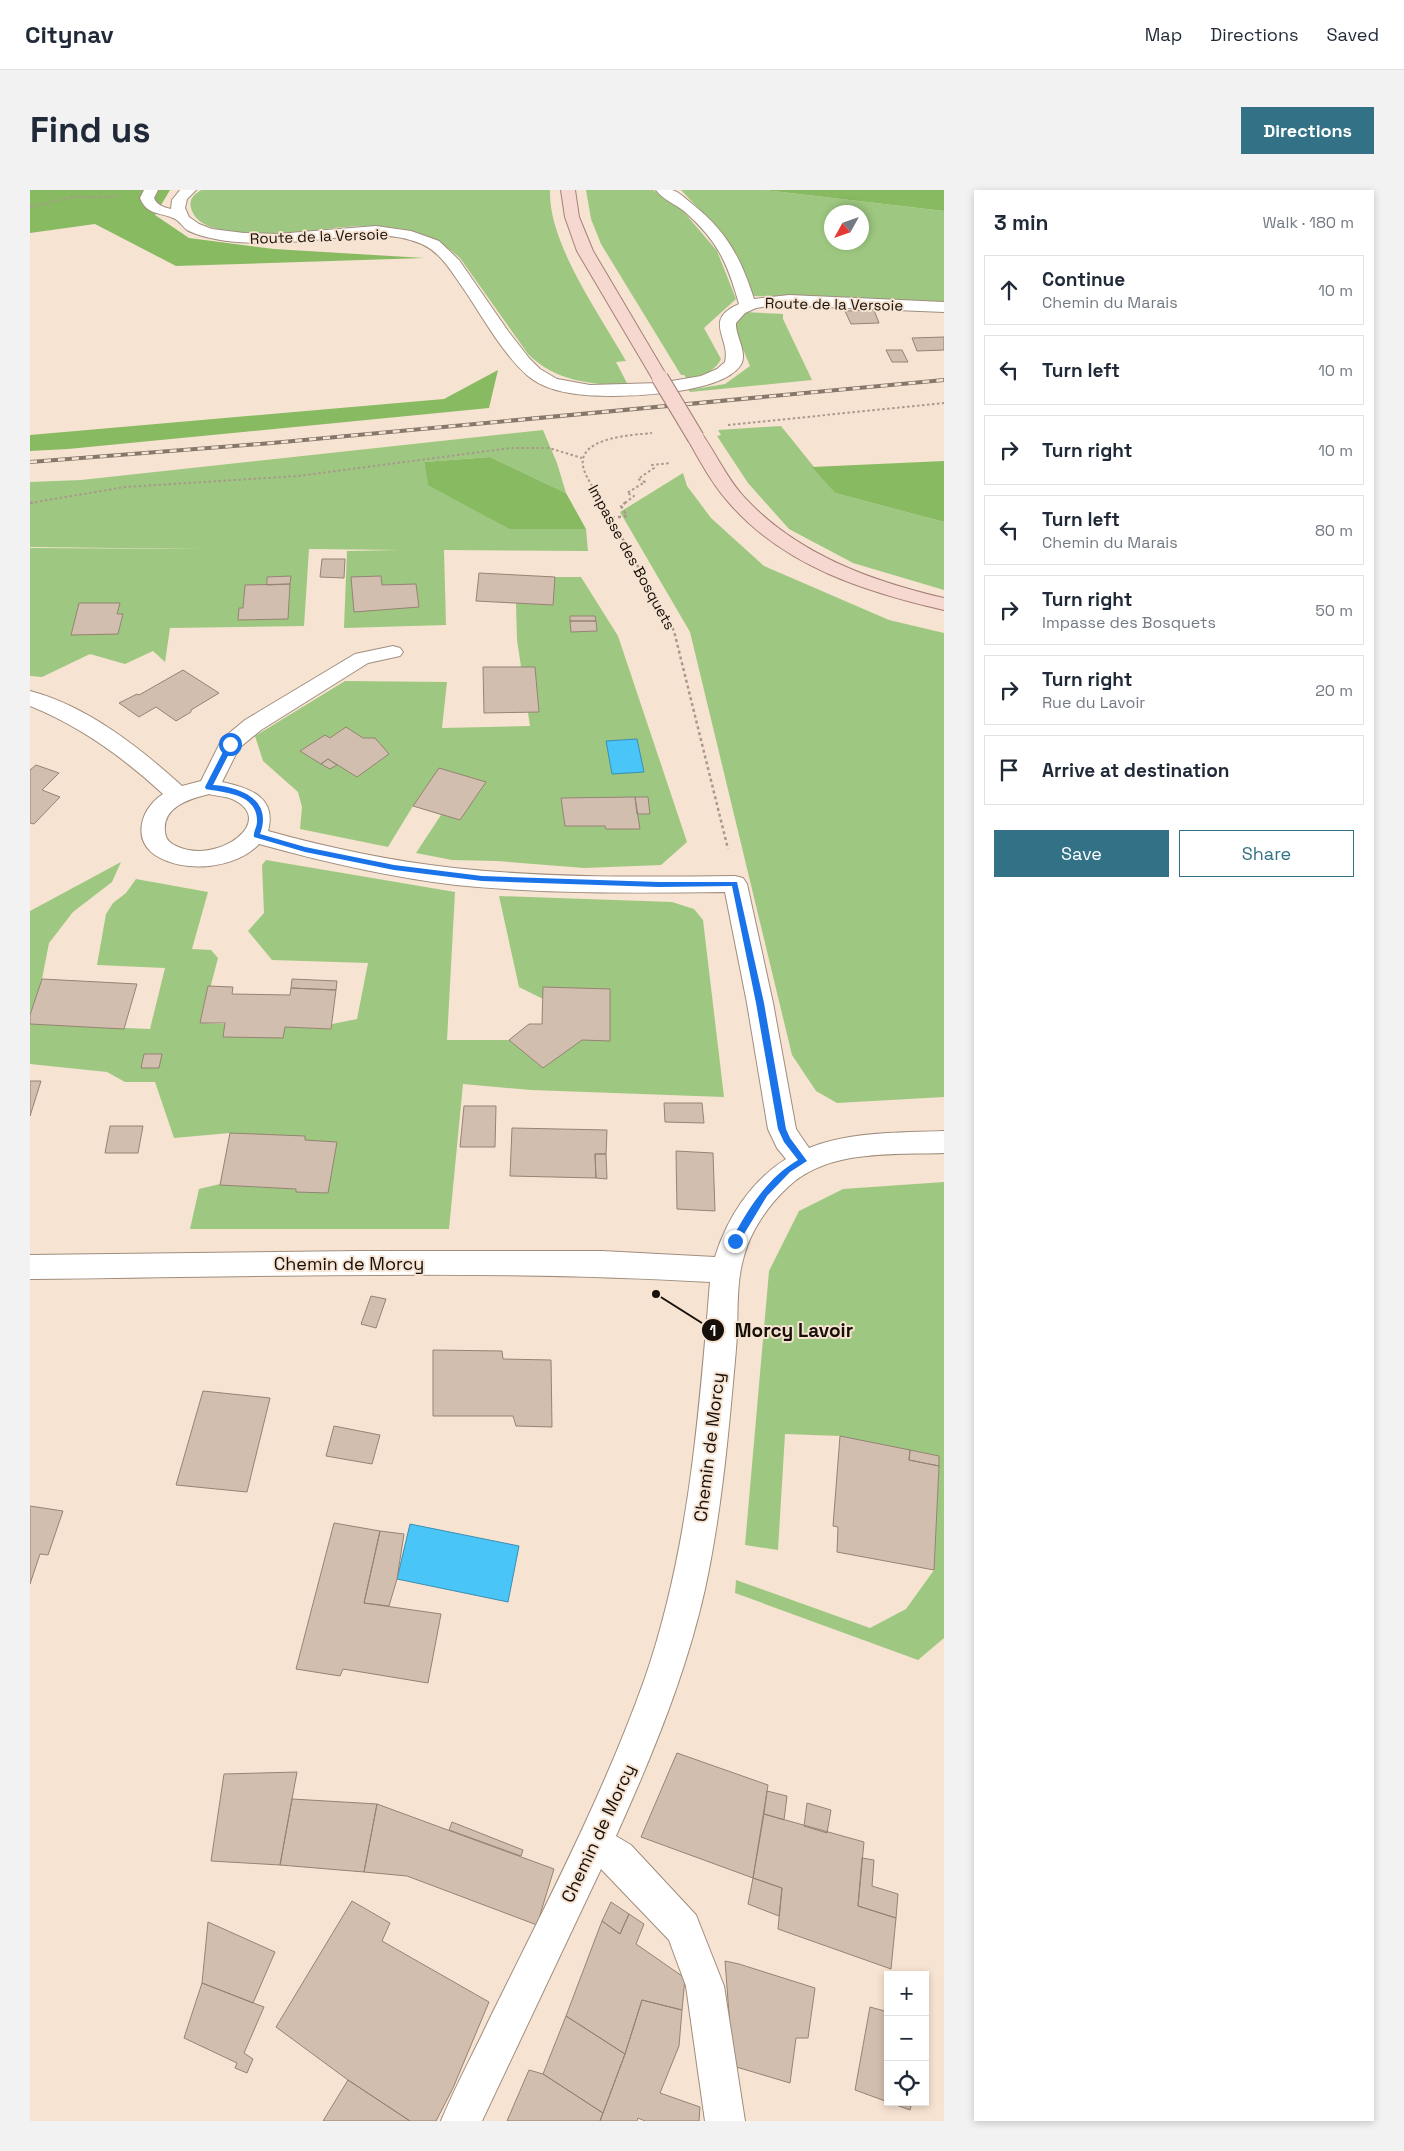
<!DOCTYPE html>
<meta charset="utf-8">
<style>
body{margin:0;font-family:"Space Grotesk",sans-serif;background:#f2f2f3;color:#1f2937}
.controls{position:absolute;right:15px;bottom:15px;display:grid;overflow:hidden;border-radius:0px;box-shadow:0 2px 8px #0003}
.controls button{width:45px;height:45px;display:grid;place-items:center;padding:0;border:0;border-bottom:1px solid #e0e1e3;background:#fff;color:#1f2937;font:25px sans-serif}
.compass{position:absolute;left:794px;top:15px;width:45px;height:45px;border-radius:50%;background:#fff;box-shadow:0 2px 8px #0003;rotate:230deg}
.stop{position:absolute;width:15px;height:15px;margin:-11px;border:4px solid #1a73e8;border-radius:50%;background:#fff}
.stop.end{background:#1a73e8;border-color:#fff;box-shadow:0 1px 5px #0008}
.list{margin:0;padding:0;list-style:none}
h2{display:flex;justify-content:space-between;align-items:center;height:65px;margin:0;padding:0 20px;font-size:21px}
h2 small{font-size:16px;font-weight:400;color:#747a83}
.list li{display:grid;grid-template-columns:32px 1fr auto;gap:15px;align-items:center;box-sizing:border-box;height:70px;margin:0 10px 10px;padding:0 10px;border:1px solid #e0e1e3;border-radius:0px}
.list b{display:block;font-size:19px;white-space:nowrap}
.list p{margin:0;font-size:16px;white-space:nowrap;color:#747a83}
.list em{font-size:16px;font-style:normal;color:#747a83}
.actions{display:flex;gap:10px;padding:15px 20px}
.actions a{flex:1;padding:11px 0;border:1px solid #337187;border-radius:0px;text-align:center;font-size:18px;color:#337187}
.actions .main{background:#337187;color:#fff}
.icon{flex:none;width:28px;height:28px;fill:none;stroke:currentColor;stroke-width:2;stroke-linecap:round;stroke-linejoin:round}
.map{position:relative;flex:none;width:914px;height:1931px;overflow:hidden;border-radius:0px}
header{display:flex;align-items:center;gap:30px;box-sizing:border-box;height:70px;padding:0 25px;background:#fff;border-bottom:1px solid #e0e1e3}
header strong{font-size:24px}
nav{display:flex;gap:28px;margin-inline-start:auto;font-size:18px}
.intro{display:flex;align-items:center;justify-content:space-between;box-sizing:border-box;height:120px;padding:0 30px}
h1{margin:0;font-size:35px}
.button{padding:12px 22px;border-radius:0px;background:#337187;color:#fff;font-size:18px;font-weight:700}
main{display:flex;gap:30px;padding:0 30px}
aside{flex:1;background:#fff;border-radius:0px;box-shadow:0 2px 8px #0003}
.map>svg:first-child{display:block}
</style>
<header>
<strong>Citynav</strong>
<nav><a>Map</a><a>Directions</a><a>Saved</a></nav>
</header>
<div class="intro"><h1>Find us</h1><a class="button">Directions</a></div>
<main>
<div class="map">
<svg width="914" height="1931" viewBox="0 0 914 1931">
<rect width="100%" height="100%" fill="#f7e3d1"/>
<!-- green -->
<path fill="#9ec881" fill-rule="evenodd" d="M 171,0 L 520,0 C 518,53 570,125 596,171 L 586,172 L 598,195 C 561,195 525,191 498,164 L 430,68 C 413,53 396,43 373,39 C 354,36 334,35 316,37 C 285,39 177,58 162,21 C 158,11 162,6 171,0 Z
M 556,0 L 623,0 L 648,15 L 687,61 L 706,109 L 674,138 L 691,169 C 684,183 671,185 657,189 L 654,185 L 651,185 L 571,54 L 561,29 Z
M 651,0 L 734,0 L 914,21 L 914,112 L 723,106 L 707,65 L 687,38 ZM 802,22 L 832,22 L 832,52 L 802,52 Z
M 713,122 L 753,124 L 753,129 L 782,190 L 660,202 L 659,200 L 695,194 L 720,176 L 710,152 L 705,132 Z
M 751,236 L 805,303 L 914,332 L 914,400 L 823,373 L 759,339 L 718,293 L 687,246 L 691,245 L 688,240 Z
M 513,240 L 527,273 L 536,303 L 460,267 L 394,272 L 398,294 L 479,339 L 556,339 L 558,361 L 414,360 L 416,435 L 314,438 L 317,361 L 370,360 L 279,359 L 274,436 L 140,438 L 135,472 L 123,461 L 95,474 L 60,464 L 12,487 L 0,486 L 0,358 L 173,359 L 0,357 L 0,292 L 51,290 Z
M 653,283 L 657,296 L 681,328 L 734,376 L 859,430 L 914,443 L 914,907 L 807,913 L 786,901 L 762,865 L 660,442 L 590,322 Z
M 525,387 L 551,387 L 588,446 L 657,652 L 631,675 L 554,678 L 467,671 L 422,670 L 386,663 L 411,625 L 383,616 L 358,657 L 270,639 L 272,617 L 268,602 L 233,571 L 225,546 L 315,491 L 417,492 L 412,538 L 500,536 L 487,450 L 486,413 Z
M 236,670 L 425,702 L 417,850 L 479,850 L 512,834 L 513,809 L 489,797 L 469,706 L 642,712 L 664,719 L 673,730 L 694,907 L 501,900 L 433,894 L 419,1039 L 160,1039 L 169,999 L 190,994 L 200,943 L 144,948 L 125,892 L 95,892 L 77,882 L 0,874 L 0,834 L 120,839 L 135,778 L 67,775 L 76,724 L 83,713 L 96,703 L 106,689 L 178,702 L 162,759 L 181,760 L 188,768 L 171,833 L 301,839 L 302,834 L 327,829 L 338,773 L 242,770 L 218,741 L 234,723 L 232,675 Z
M 91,672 L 82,692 L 43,722 L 19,753 L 12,789 L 0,825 L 0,721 Z
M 914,992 L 914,1448 L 888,1470 L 705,1403 L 706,1390 L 840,1438 L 876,1419 L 904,1380 L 909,1266 L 810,1246 L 755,1244 L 748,1360 L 715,1355 L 739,1081 L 769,1021 L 813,999 Z"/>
<!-- forest -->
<path fill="#88ba62" d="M 0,0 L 140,0 L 125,25 L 159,48 L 244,59 L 394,68 L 146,76 L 65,34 L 0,43 Z
M 734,0 L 914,0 L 914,21 Z
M 468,180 L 459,218 L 38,259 L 0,261 L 0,245 L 414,209 Z
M 460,267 L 536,303 L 556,339 L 479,339 L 398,295 L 394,272 Z
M 914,271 L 914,332 L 805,303 L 782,277 Z"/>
<!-- water -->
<path fill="#4ac5f8" stroke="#3a8eb1" d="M 607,549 L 614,582 L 582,584 L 576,551 Z
M 380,1334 L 489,1356 L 478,1412 L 367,1389 Z"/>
<!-- building -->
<path fill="#d2beae" stroke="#958373" d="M 844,120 L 849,133 L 821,134 L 815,121 Z
M 914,147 L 914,160 L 887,161 L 882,148 Z
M 856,160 L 872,160 L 878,172 L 862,172 Z
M 292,369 L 315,369 L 314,388 L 290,387 Z
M 449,383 L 525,387 L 523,415 L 446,411 Z
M 261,386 L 260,394 L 237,395 L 237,387 Z
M 351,386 L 352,395 L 386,394 L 389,417 L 324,422 L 321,387 Z
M 260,394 L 258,429 L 208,430 L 209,418 L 213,418 L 215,395 Z
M 49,413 L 90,413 L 87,424 L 93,424 L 88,444 L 41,445 Z
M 540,426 L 565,426 L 566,431 L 540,431 Z
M 540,431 L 566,431 L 567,441 L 541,442 Z
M 453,477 L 505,477 L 509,522 L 454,523 Z
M 153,480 L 189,503 L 161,520 L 161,522 L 146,531 L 126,517 L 109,527 L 89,513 L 107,504 L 109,505 Z
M 316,537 L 333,548 L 345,548 L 359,564 L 327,587 L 298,569 L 291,574 L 270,561 L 295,545 L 300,548 Z
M 298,569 L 307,575 L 300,579 L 291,574 Z
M 6,575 L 29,583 L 12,600 L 30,607 L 4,634 L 0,633 L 0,580 Z
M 409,578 L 456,592 L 430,630 L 383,616 Z
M 605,607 L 610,639 L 576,639 L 575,636 L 535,636 L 531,608 Z
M 605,607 L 618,607 L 620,624 L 607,624 Z
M 12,789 L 107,794 L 94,839 L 0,834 L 0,825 Z
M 262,789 L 307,791 L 306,800 L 261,798 Z
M 178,796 L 203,797 L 202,804 L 260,805 L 261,798 L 306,800 L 301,839 L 255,837 L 253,848 L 193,847 L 195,833 L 170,833 Z
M 513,797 L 580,799 L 580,851 L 552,850 L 513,878 L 479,850 L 499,834 L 512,834 Z
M 114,864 L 132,864 L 129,878 L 111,878 Z
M 0,891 L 11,891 L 0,926 Z
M 634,913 L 672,913 L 674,933 L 635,932 Z
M 434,916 L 466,916 L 465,957 L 430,957 Z
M 80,936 L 113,936 L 108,963 L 75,963 Z
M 482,938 L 577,940 L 576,964 L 565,964 L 566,988 L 480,986 Z
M 200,943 L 275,946 L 275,950 L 307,952 L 298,1003 L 266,1002 L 266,999 L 190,995 Z
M 646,961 L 683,963 L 685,1021 L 647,1019 Z
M 565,964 L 576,964 L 577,989 L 566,988 Z
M 341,1106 L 356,1109 L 346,1138 L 331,1134 Z
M 403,1160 L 472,1161 L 473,1169 L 521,1170 L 522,1237 L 486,1236 L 483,1226 L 403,1226 Z
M 173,1201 L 240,1208 L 217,1302 L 146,1295 Z
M 304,1236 L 350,1245 L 342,1274 L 296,1266 Z
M 810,1246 L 880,1260 L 879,1270 L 909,1276 L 904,1380 L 807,1362 L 808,1337 L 803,1336 Z
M 880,1260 L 909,1266 L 909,1276 L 879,1270 Z
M 0,1316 L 33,1321 L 18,1365 L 10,1364 L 0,1394 Z
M 304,1333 L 350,1341 L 334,1413 L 411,1424 L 398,1493 L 313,1479 L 310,1486 L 266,1479 Z
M 350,1341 L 374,1344 L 367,1389 L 359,1416 L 334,1413 Z
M 647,1563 L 738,1595 L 723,1688 L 611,1647 Z
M 267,1582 L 250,1675 L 181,1671 L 194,1584 Z
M 737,1601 L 757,1606 L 754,1630 L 734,1624 Z
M 262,1609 L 347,1614 L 334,1682 L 250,1675 Z
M 777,1613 L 801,1620 L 797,1643 L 774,1636 Z
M 347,1614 L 524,1679 L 507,1735 L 377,1686 L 334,1682 Z
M 734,1624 L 834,1652 L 828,1716 L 866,1728 L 861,1779 L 748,1739 L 752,1698 L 723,1688 Z
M 422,1632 L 493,1660 L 491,1666 L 419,1640 Z
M 832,1668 L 844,1670 L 842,1696 L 868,1704 L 866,1728 L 828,1716 Z
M 723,1688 L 752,1698 L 749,1726 L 718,1714 Z
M 322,1711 L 360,1733 L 352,1751 L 459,1812 L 423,1898 L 406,1931 L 380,1931 L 318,1890 L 246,1837 Z
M 581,1712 L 599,1724 L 590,1744 L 572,1731 Z
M 599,1724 L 614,1734 L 606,1754 L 655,1788 L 652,1820 L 612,1810 L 595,1864 L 536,1826 L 572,1731 L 590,1744 Z
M 178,1732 L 245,1762 L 223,1813 L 172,1793 Z
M 695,1771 L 709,1774 L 785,1798 L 778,1848 L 766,1848 L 760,1893 L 703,1876 Z
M 172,1793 L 234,1817 L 214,1863 L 223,1869 L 217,1883 L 205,1878 L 207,1873 L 154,1848 Z
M 612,1810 L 652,1820 L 649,1856 L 630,1903 L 670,1917 L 669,1931 L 615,1931 L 608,1928 L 607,1931 L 570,1931 L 595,1864 Z
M 840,1817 L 858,1822 L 858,1912 L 825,1900 Z
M 536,1826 L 595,1864 L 573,1923 L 513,1884 Z
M 499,1880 L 513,1884 L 573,1923 L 570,1931 L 477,1931 Z
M 318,1890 L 380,1931 L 293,1931 Z
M 858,1912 L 882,1912 L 880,1920 Z"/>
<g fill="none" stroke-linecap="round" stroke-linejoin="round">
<!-- minor casing -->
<g stroke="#a08d7d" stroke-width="2">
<path id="minor" d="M 114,0 L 128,0 L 124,8 C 127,15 133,17 141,19 L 142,10 L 150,0 L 166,0 L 157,9 L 155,18 L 159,27 L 169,34 L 182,39 L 214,43 L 247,44 L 346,36 L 381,41 L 409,51 L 429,70 L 478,141 L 499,168 L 510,179 L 527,189 L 560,195 L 630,193 L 671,186 L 687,179 L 695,172 C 701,148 672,130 709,114 C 697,72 688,51 654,21 C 645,14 632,9 626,0 C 631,0 637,0 642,0 C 648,1 656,9 661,13 C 696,40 711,68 724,109 L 759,105 L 914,112 L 914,122 L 746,115 L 726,118 L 715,123 L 706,133 C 705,146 719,164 710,176 C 689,206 581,209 546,204 C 530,202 511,197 498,186 C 471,162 453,127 433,98 C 421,81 411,63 392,54 C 355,38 311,48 273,51 C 248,53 222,54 197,51 C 184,49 168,46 157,40 C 153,37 148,29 143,28 C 129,22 117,25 110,8 Z
M 363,456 L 370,458 L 373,462 L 370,466 L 338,473 L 231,540 L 209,558 L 192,592 C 220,598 247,607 238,641 C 299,658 361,671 424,678 C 517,688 612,687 705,686 L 713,688 L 717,694 L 743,813 L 766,939 L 779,958 C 821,941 869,943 914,941 L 914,963 C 864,965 799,959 759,996 C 739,1014 721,1040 714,1066 C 705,1096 709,1128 706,1159 C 699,1239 692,1320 675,1399 C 656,1484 622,1566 586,1646 L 601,1655 L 666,1725 L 694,1796 L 715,1931 L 675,1931 L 656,1796 L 639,1750 L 571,1679 L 452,1931 L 411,1931 C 425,1897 443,1864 459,1830 C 514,1718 573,1606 615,1488 C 659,1360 669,1225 680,1092 C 454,1079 227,1087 0,1089 L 0,1065 L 330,1061 L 572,1061 L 685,1067 C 697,1028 721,991 756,969 L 747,958 L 738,939 L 717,813 L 695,702 C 605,703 515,704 426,695 C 359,687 294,672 229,654 C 206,679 154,684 125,665 C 101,648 112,617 133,604 C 94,568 50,536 0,516 L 0,501 C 57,516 109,557 152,596 L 171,591 L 192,549 L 215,530 L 325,464 ZM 179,604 C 186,606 195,606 202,609 C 249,630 188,676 146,656 C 140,653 136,650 135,642 C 132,617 159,609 179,604 Z"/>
</g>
<!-- major casing -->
<g stroke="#a48177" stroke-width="2">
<path id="major" d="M 531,0 L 545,0 L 549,27 L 563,61 L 638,188 L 636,192 L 624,192 L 622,188 L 547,61 L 535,27 Z
M 666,243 L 672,244 C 687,265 697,289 715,308 C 767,364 841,391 914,408 L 914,420 C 836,402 756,377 701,315 C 683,296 670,271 657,248 L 660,244 Z"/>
</g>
<!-- path-far1 -->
<path stroke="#a8998c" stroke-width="2" stroke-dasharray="2.5 2.5" stroke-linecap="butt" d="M 0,17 L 43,7 L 86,7
M 698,235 L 914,213
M 0,313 L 95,297 L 268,286 L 481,258 L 519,258 L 552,268
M 573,313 C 567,302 555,288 553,276 C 548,247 603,245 622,243
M 595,313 L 604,306 L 597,303 L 615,292 L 608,289 L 624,278 L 622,275 L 641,273"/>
<!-- path -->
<path stroke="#a8998c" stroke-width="2.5" stroke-dasharray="3 3" stroke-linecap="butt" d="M 572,312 L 644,441 L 698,659
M 0,313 L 7,312
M 582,328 L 597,326 L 591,316 L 596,312"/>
<!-- minor -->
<use href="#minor" fill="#fff" fill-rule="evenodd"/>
<!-- major -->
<use href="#major" fill="#f7d8d1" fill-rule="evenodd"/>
<!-- rail casing -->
<g stroke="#85776c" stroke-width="4">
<path id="rail" d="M 0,272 L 242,253 L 914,190"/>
</g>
<!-- rail -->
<use href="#rail" stroke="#f7e3d1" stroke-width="2.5" stroke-dasharray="7" stroke-linecap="butt"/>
<!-- major-bridge casing -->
<g stroke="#a48177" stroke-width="18" stroke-linecap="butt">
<path id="major-bridge" d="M 630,188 L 666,248"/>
</g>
<!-- major-bridge -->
<use href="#major-bridge" stroke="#f7d8d1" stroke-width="16"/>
</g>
<!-- route -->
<path fill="#1a73e8" d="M 200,551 L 204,554 L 183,595 C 211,597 243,610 230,644 L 275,657 L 364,675 L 452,686 L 629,692 L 707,692 L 734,813 L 756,939 L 760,948 L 777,971 L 760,982 L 737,1006 L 708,1054 L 702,1054 L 701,1051 C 718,1019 737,988 768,970 L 754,952 L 748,939 L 726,813 L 702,696 L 629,697 L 452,691 L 364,680 L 275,662 L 224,647 C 223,642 227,637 227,632 C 228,604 196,603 176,599 L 175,597 L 197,554 Z"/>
<g text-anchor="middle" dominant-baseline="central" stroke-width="4" stroke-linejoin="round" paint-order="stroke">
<!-- far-street labels -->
<g font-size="15" fill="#160f0a" stroke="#f7e3d1">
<text transform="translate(289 46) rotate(-2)">Route de la Versoie</text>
<text transform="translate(804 114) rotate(1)">Route de la Versoie</text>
<text transform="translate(602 367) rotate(61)">Impasse des Bosquets</text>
</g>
<!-- street labels -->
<g font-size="18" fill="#160f0a" stroke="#f7e3d1">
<text x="319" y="1073">Chemin de Morcy</text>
<text transform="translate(679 1257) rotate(-83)">Chemin de Morcy</text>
<text transform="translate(568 1643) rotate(-65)">Chemin de Morcy</text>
</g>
</g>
<!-- callouts -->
<path fill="none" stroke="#160f0a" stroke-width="2" d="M626 1104L683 1140"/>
<g fill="#160f0a" stroke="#f7e3d1" stroke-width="2">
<circle cx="626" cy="1104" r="5"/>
<circle cx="683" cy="1140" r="12"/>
</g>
<g font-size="15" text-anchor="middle" font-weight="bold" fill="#fff">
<text x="683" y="1146">1</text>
</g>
<g font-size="19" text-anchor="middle" font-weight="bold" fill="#160f0a" stroke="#f7e3d1" stroke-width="4" stroke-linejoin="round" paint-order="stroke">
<text x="764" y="1147">Morcy Lavoir</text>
</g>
</svg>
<div class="controls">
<button>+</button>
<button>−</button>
<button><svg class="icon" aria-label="locate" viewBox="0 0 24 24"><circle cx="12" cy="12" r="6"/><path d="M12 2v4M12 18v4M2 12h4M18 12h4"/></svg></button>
</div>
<svg class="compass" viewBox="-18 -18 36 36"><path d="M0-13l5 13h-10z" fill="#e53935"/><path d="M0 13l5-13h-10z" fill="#747a83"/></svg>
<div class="stop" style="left:200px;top:554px"></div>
<div class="stop end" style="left:705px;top:1051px"></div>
</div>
<aside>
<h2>3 min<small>Walk · 180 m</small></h2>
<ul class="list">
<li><svg class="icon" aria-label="ahead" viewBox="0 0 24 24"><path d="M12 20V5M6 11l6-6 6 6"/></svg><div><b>Continue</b><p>Chemin du Marais</p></div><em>10 m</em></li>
<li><svg class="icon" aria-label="left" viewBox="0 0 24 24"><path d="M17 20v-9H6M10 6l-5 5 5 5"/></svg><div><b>Turn left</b></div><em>10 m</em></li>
<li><svg class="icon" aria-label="right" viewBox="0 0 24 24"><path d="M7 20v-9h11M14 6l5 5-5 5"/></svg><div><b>Turn right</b></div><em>10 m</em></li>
<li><svg class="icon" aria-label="left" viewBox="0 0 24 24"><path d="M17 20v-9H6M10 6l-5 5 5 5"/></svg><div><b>Turn left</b><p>Chemin du Marais</p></div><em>80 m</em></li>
<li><svg class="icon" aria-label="right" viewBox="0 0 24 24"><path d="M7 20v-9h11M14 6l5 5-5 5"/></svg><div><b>Turn right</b><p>Impasse des Bosquets</p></div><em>50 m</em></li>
<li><svg class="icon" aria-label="right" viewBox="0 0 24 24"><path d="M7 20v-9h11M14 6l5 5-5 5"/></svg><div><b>Turn right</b><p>Rue du Lavoir</p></div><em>20 m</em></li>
<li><svg class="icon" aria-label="arrive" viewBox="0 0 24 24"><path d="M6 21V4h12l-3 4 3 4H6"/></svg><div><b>Arrive at destination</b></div></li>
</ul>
<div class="actions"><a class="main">Save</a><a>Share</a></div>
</aside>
</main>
